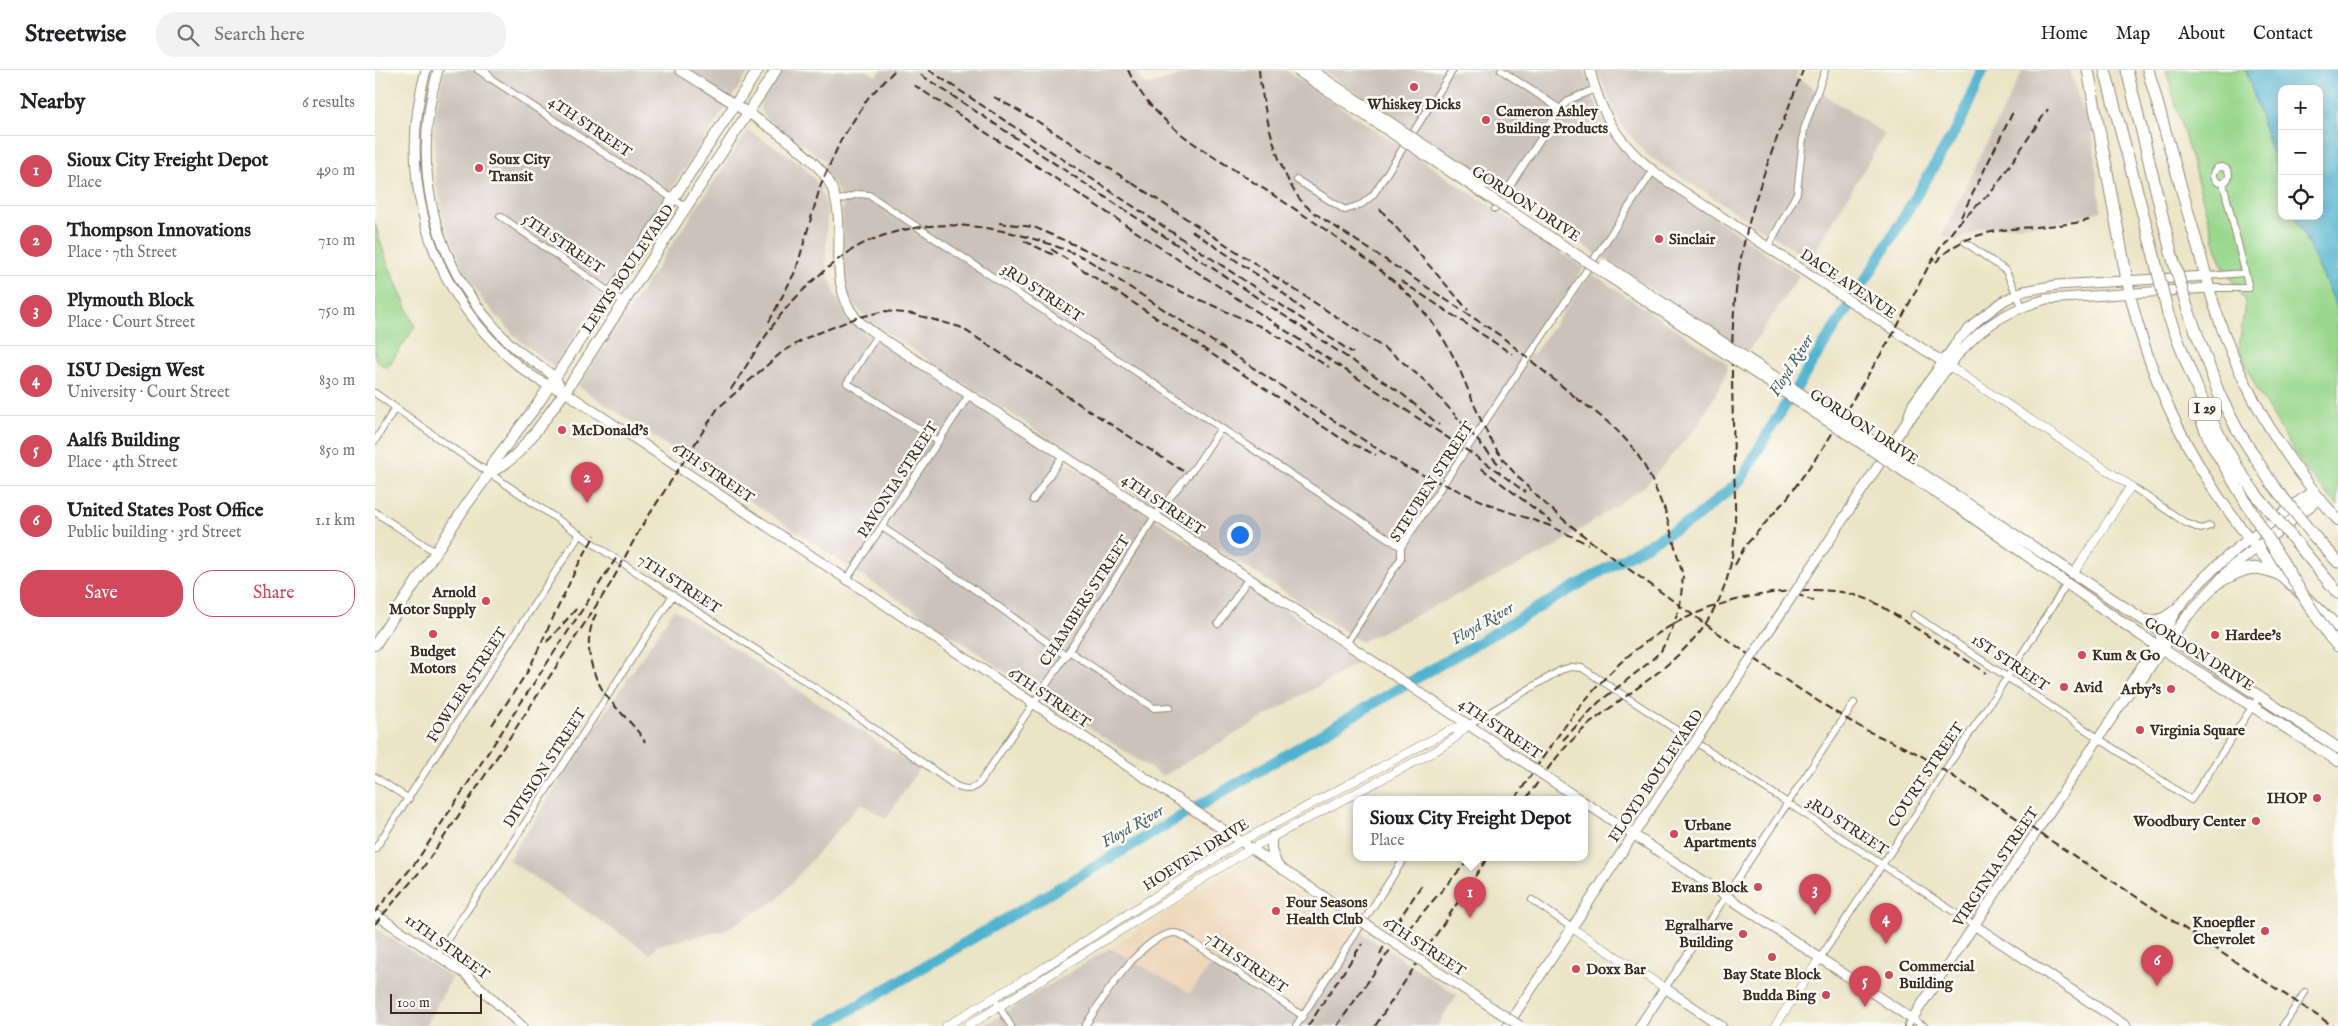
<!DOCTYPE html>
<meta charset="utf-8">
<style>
body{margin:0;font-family:"IM FELL English",serif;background:#f2f2f2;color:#202124}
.controls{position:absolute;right:15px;top:15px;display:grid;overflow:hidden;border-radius:10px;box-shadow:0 2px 12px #0003}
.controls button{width:45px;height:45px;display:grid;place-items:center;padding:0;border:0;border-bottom:1px solid #e0e0e0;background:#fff;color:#202124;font:25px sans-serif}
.scale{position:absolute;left:15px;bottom:12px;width:92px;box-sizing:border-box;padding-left:5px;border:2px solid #3b2a1e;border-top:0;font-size:14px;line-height:18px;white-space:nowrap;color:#3b2a1e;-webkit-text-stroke:4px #fdfcf7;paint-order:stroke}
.you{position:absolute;left:864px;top:464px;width:18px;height:18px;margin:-12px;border:4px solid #fff;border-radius:50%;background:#1a73e8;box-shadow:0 0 0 8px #1a73e833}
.badge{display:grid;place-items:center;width:32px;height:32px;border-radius:50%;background:#d1495b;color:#fff;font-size:16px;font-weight:700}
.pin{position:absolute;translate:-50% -41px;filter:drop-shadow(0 1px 2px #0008)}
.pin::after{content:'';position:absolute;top:26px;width:18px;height:15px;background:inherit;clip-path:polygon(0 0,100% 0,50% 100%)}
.popup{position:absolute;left:978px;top:726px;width:235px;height:65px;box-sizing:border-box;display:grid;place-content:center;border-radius:10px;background:#fff;filter:drop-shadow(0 1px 4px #0005);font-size:16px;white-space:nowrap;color:#757577}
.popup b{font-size:19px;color:#202124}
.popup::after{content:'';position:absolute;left:50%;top:100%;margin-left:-10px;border:10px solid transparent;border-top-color:#fff}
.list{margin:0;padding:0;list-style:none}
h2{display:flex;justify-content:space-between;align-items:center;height:65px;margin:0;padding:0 20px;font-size:21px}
h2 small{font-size:16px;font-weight:400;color:#757577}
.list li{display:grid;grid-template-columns:32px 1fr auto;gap:15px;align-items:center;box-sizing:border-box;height:70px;padding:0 20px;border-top:1px solid #e0e0e0}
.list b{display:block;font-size:19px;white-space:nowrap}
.list p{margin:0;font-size:16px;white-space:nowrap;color:#757577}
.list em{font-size:16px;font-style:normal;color:#757577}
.actions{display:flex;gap:10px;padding:15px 20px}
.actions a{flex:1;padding:11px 0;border:1px solid #d1495b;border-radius:20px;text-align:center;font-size:18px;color:#d1495b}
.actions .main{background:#d1495b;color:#fff}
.icon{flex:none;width:28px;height:28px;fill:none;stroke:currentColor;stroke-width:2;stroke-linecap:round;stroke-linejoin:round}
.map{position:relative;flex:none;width:1963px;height:956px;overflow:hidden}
header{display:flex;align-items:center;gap:30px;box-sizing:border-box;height:70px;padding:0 25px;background:#fff;border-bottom:1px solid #e0e0e0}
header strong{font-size:24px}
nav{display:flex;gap:28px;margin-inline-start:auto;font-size:18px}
.search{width:350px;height:45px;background:#f2f2f2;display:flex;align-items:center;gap:12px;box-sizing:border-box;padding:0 18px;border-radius:20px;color:#757577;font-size:19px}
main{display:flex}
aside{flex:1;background:#fff}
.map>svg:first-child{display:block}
</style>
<header>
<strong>Streetwise</strong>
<div class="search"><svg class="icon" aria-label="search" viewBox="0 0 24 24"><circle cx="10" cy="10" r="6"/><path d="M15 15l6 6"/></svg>Search here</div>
<nav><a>Home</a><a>Map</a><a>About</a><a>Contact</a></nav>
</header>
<main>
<aside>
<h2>Nearby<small>6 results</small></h2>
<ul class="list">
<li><span class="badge">1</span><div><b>Sioux City Freight Depot</b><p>Place</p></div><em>490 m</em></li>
<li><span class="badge">2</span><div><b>Thompson Innovations</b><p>Place · 7th Street</p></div><em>710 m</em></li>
<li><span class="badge">3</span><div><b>Plymouth Block</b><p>Place · Court Street</p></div><em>750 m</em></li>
<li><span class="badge">4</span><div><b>ISU Design West</b><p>University · Court Street</p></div><em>830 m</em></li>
<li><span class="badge">5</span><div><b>Aalfs Building</b><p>Place · 4th Street</p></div><em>850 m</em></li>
<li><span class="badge">6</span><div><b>United States Post Office</b><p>Public building · 3rd Street</p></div><em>1.1 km</em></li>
</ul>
<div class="actions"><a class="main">Save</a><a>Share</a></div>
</aside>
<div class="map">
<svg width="1963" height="956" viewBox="0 0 1963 956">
<rect width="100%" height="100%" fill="#fdfcf7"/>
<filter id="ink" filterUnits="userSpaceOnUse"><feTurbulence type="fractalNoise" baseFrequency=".02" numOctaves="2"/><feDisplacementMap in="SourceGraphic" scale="10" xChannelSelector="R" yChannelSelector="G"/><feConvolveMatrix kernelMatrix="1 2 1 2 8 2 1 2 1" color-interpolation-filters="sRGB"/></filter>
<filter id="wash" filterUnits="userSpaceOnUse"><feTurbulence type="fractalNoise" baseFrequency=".0096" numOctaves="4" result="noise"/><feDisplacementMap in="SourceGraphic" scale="20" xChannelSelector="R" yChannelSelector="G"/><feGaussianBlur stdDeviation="1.12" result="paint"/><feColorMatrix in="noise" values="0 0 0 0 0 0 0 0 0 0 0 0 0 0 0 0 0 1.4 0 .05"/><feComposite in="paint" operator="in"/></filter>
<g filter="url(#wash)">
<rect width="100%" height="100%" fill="#ece4c6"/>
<!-- built -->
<path fill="#eed7bb" d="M 870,791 L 982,860 L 924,946 L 838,891 L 816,923 L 735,878 Z"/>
<!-- industrial -->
<path fill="#ccc2b9" d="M 69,0 L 375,0 L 179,297 L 143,269 L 109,232 L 87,196 L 70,154 L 60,106 L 59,64 L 61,40 Z
M 408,0 L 491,0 L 501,6 L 507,0 L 761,0 L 771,16 L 826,0 L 910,0 L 1209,198 L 1150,282 L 1157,286 L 1216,203 L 1353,294 L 1348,311 L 1323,355 L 1270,416 L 1177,479 L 986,572 L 492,250 L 475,229 L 468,206 L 467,133 L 460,115 L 448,98 L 451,91 L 391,48 L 387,42 L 385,35 L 389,26 Z
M 947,0 L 1209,0 L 1224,43 L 1244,75 L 1257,90 L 1424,206 L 1373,282 L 1219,182 Z
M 1222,0 L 1423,0 L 1421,7 L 1510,64 L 1435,190 L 1272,85 L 1245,54 Z
M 1648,0 L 1695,0 L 1707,39 L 1717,58 L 1726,141 L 1678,154 L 1606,158 L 1582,171 L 1567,165 Z
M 373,60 L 427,94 L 444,115 L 452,137 L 451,196 L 459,222 L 473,247 L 497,269 L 499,266 L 783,451 L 985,592 L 787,706 L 203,316 Z
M 299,539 L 544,699 L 511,749 L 486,733 L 402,830 L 347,861 L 282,875 L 276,884 L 133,790 Z
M 0,858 L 77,908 L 50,956 L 0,956 Z
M 982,860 L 1082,925 L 1062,956 L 608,956 L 735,878 L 815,923 L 839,891 L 924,946 Z"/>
<!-- green -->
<path fill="#99d78c" stroke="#6a8055" d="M 1791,0 L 1871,0 L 1907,117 L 1907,146 L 1920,146 L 1963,239 L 1963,436 L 1932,402 L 1883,322 L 1864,278 L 1870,232 L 1845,191 Z
M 0,153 L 10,187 L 40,257 L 12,298 L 0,290 Z"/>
<!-- water -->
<path fill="#50b2cf" stroke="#466e76" d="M 1871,0 L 1963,0 L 1963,239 L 1920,146 L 1944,146 L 1944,19 L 1907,19 L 1907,117 Z"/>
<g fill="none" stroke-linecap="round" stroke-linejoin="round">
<!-- river -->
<path stroke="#50b2cf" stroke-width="11" d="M 448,956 L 1066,594 L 1277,472 L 1318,450 L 1366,410 L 1395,359 L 1498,198 L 1585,53 L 1608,0"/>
</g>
</g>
<g filter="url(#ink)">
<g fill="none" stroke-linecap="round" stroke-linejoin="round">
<!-- minor casing -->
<g stroke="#948772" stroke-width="8">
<path id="minor" d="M 103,0 L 312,138
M 1126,0 L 1185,39 L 1194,30 L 1220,19
M1838 105a8 8 0 1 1 16 0a8 8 0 1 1-16 0Z
M 922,110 L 970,140 L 987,134 L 998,125 L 1078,0
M 461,131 L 483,124 L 494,125 L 1026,477
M 1120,139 L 1185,39
M 125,146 L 249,232
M 1590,172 L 1631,201 L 1647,236
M 1393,177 L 1422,123 L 1429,59 L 1450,0
M 1831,206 L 1870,203
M 1834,218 L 1874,218 L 1848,113
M 502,265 L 472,313 L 563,371
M 0,323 L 67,371 L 241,489 L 453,626 L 581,716 C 592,721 598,720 606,711 L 694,581 L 782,443 L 820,397 L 846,358
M 0,371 L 20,338
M 1756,416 L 1811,453 L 1826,459 L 1835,456
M 658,430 L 688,385
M 0,442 L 60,482
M 507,457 L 609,526 L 691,586
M 472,509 L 594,325
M 1539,545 L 1816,730 L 1885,625
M 843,554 L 873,509
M 971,574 L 1026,488 L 1026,477 L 1278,101
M 694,581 L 779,638 L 795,637
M 1093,655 L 1186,600 L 1196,597 L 1207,598 L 1599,855
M 0,707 L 34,729
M 0,779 L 205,464
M 1157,830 L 1197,858
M 62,884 L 115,807 L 298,525
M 1445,888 L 1633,606 L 1691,515
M 1290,918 L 1479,633
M 619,928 L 636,956
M 710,956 C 726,931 766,865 799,863 C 804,863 809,866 813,869 L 928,946
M 921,956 L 1030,787
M 1533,956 L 1537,949 L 1549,956
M 1908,956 L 1930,922"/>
</g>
<!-- tertiary casing -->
<g stroke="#948772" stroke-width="9">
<path id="tertiary" d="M 1574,296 L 1756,416 L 1698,504
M 1197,858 L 1290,918
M 571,956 L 662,902 L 865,772 L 1077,659 L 1093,655
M 593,956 L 875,779 L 1062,680 L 1080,668 L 1093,655
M 1400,956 L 1445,888"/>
</g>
<!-- secondary casing -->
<g stroke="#948772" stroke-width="11">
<path id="secondary" d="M 51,0 C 24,97 48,200 119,273 C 139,294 162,313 190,322 L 942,822
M 63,0 C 37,90 54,182 116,253 C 126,266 139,278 152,287 C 163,295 177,302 184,314
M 108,0 L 114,7
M 305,0 C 343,25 434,75 454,112 C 477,155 448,208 481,248 C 487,255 496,260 502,265 L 734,415 L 1116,670
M 1215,0 C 1228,52 1248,80 1292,111 L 1574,296
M 1532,350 L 1538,334 L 1584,269 L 1603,250 L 1630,230 L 1649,221 L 1682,215 L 1831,206
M 1454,471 L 1531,353 C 1548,336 1559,316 1573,297 C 1600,261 1628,241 1672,229 L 1834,218
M 1755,621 L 1756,612 L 1781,575
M 1209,732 L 1537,949 L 1755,621 L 1762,617 L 1787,579
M 898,766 C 894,778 898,785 903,796
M 0,844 L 89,903 L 147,956
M 1599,855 L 1751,956
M 1132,956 L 1286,723
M 1265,956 L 1290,918 L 1346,956"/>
</g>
<!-- primary casing -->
<g stroke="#948772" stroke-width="12">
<path id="primary" d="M 1831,206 C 1854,297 1901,380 1963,450
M 1752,210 C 1772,308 1818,401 1882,478
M 115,402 C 144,392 171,346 190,322 L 401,0
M 1584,428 L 1963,678
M 1580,435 L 1764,564 L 1963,691
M 1772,550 C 1784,552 1792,547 1801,539
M 1786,567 C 1793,557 1797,544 1805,535 C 1841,489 1892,456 1938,421
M 0,575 L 90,437 L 115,402 L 117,394 L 162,335 L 383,0
M 1787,579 L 1813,545 L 1857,497 L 1945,428"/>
</g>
<!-- motorway casing -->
<g stroke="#948772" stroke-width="13">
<path id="motorway" d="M 1713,0 L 1752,210
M 1730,0 L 1778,182
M 1752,0 L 1796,182
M 1773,0 L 1831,206
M 1812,237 L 1844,324 L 1862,359 L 1897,414
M 1793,244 C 1817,308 1841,372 1883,427
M 1821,336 L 1835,371 L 1872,434
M 1939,466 L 1963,492
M 1925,477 L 1963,523
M 1882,478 L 1907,506 L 1963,557
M 1844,512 C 1868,499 1877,493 1903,504
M 1955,567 L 1963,576"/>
</g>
<!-- minor -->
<use href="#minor" stroke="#fff" stroke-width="6"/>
<!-- tertiary -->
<use href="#tertiary" stroke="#fff" stroke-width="8"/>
<!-- secondary -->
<use href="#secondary" stroke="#fff" stroke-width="9"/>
<!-- primary -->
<use href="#primary" stroke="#fff" stroke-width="10"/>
<!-- motorway -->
<use href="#motorway" stroke="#fff" stroke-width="11"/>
<!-- rail -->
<path stroke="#3b2a1e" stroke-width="2" stroke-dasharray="8 4" stroke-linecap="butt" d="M 554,0 L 978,283
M 753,0 C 777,53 829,80 875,110 C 923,141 972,172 1016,209 C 1041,229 1062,256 1077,284 C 1097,323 1107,366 1136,399 C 1178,447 1234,485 1286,522 C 1350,568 1414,615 1482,655 C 1504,668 1528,675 1550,688 L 1958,956
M 884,0 C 887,35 902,100 924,128 C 929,135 937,141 944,146 L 1126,266 L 1205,331
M 546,5 L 1026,323 L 1064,355
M 539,15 L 1114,395 L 1150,422
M 619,27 L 662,51 L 763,117
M 757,113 L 1018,284 L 1050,311 L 1126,397
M 1005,139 L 1093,240
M 1586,147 L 1638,42
M 624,153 L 659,157 L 889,258 L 954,297
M 817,161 L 902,218 L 929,241
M 649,171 L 681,186
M 676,179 L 967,369 L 1001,385
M 1561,192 C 1600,148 1663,163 1714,150
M 1026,211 L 1137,284
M 394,252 L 421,200 L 446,114 L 466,70 L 493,28 L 520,0
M 356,319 C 375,292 392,260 414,235 C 434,213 466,183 494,171 C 565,141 642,158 710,188 L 1030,397 L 1125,439 L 1173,455 L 1213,474
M 1201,328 C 1251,363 1268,383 1289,440
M 1106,398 L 1177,452
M 1360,495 L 1370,476 L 1413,427 L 1450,375 L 1520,261 L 1553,197 L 1567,175 L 1583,154 L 1618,120 L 1673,39
M 1421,524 L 1439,531
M 221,544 C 207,572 215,604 233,628 C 245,643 260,655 270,672
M 172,572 L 202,538
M 117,655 L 153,601 L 202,497 L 220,465
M 1188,670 L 1224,632 L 1271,595 L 1286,581 L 1296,562 L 1305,536 L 1308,506 L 1288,433
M 1140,729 C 1208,627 1261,544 1391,524 C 1421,519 1460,517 1489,528 C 1504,533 1518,544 1531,552 C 1558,569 1585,586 1611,603
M 1151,729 C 1170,702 1187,678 1212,656 C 1257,618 1313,591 1341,536 C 1365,490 1360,441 1359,391 C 1358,334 1354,277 1361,221 C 1369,145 1401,71 1428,0
M 0,842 L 41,792 L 242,487
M 0,854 L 47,799 L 80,751 L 236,513 L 265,459 L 343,338 L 406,283 L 431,268 L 481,248 L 510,241 L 538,244 L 585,257 L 808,401
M 1005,884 L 1019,857 L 1048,813
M 933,956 L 987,874
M 962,956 L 1015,880 L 1096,787
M 1000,956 L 1113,787"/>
<!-- secondary-bridge casing -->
<g stroke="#948772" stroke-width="11" stroke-linecap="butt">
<path id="secondary-bridge" d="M 1116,670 L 1204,729
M 1286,723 L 1454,471
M 942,822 L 1145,956"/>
</g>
<!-- primary-bridge casing -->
<g stroke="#948772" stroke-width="12" stroke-linecap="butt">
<path id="primary-bridge" d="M 922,0 L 1580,435
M 936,0 L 1107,114
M 1230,195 L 1584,428"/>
</g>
<!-- motorway-bridge casing -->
<g stroke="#948772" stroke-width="13" stroke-linecap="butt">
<path id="motorway-bridge" d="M 1778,182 L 1793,244
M 1796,182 L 1812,237
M 1897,414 L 1939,466
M 1883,427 L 1925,477
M 1872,434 L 1934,535 L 1955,567"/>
</g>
<!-- secondary-bridge -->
<use href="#secondary-bridge" stroke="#fff" stroke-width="9"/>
<!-- primary-bridge -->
<use href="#primary-bridge" stroke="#fff" stroke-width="10"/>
<!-- motorway-bridge -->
<use href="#motorway-bridge" stroke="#fff" stroke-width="11"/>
</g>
</g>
<!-- markers -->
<g fill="#d1495b" stroke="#fdfcf7" stroke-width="2">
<circle cx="1039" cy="17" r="5"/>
<circle cx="1111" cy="50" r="5"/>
<circle cx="104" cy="98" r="5"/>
<circle cx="1284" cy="169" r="5"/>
<circle cx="187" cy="360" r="5"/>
<circle cx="111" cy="531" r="5"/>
<circle cx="58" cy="564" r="5"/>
<circle cx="1840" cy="565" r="5"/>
<circle cx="1707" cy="585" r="5"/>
<circle cx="1689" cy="617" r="5"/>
<circle cx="1796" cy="619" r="5"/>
<circle cx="1765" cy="660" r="5"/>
<circle cx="1942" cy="728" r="5"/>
<circle cx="1881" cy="751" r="5"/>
<circle cx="1299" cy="764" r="5"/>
<circle cx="1383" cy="817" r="5"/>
<circle cx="901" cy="841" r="5"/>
<circle cx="1890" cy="861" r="5"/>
<circle cx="1368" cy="864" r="5"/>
<circle cx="1397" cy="887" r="5"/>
<circle cx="1201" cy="899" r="5"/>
<circle cx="1514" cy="905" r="5"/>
<circle cx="1451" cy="925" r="5"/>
</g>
<g text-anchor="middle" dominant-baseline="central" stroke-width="5" stroke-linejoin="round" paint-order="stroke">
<!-- shield labels -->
<rect fill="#fdfcf7" stroke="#75695f" stroke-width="1" x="1814" y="327.5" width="32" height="23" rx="4"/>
<g font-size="14" font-weight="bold" fill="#3b2a1e">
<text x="1830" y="339">I 29</text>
</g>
<!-- poi labels -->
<g font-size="15" font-weight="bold" fill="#3b2a1e" stroke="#fdfcf7" text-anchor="start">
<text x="1039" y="34" text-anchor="middle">Whiskey Dicks</text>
<text x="1121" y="41">Cameron Ashley<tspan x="1121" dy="17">Building Products</tspan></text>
<text x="114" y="89">Soux City<tspan x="114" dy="17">Transit</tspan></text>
<text x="1294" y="169">Sinclair</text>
<text x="197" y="360">McDonald's</text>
<text x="101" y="522" text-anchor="end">Arnold<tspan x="101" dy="17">Motor Supply</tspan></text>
<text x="1850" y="565">Hardee's</text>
<text x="58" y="581" text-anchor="middle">Budget<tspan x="58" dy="17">Motors</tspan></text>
<text x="1717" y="585">Kum &amp; Go</text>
<text x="1699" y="617">Avid</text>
<text x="1786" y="619" text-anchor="end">Arby's</text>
<text x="1775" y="660">Virginia Square</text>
<text x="1932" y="728" text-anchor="end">IHOP</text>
<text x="1871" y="751" text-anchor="end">Woodbury Center</text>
<text x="1309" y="755">Urbane<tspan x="1309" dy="17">Apartments</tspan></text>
<text x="1373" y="817" text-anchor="end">Evans Block</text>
<text x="911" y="832">Four Seasons<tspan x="911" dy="17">Health Club</tspan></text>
<text x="1880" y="852" text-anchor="end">Knoepfler<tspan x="1880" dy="17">Chevrolet</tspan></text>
<text x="1358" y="855" text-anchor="end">Egralharve<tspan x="1358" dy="17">Building</tspan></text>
<text x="1524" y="896">Commercial<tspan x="1524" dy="17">Building</tspan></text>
<text x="1211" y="899">Doxx Bar</text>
<text x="1397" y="904" text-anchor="middle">Bay State Block</text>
<text x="1441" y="925" text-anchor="end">Budda Bing</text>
</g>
<!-- street labels -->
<g font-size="15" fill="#3b2a1e" stroke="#fdfcf7">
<text transform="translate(215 57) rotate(34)">4TH STREET</text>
<text transform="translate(1151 134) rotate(33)">GORDON DRIVE</text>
<text transform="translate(188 174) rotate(34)">5TH STREET</text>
<text transform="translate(253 199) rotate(-56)">LEWIS BOULEVARD</text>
<text transform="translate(1473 214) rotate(34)">DACE AVENUE</text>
<text transform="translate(667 223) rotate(33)">3RD STREET</text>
<text transform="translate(1489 357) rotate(33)">GORDON DRIVE</text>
<text transform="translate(338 403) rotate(34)">6TH STREET</text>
<text transform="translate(523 410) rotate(-57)">PAVONIA STREET</text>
<text transform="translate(1057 412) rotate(-57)">STEUBEN STREET</text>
<text transform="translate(788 435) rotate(34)">4TH STREET</text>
<text transform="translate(304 514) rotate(33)">7TH STREET</text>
<text transform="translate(710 531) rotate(-57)">CHAMBERS STREET</text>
<text transform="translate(1824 584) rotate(32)">GORDON DRIVE</text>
<text transform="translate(1635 593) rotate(34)">1ST STREET</text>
<text transform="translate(92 615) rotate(-57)">FOWLER STREET</text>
<text transform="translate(674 628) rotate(34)">6TH STREET</text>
<text transform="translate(1125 659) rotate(34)">4TH STREET</text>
<text transform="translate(170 698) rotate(-57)">DIVISION STREET</text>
<text transform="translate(1551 705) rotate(-56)">COURT STREET</text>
<text transform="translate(1281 706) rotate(-56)">FLOYD BOULEVARD</text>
<text transform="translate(1472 756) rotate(33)">3RD STREET</text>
<text transform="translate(821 785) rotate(-32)">HOEVEN DRIVE</text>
<text transform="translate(1621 797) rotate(-56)">VIRGINIA STREET</text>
<text transform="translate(72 877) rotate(36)">11TH STREET</text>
<text transform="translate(1049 877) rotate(33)">6TH STREET</text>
<text transform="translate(871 893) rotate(34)">7TH STREET</text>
</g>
<!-- water labels -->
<g font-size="16" font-style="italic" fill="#436065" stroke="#fdfcf7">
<text transform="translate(1417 296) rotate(-58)">Floyd River</text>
<text transform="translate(1108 554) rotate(-30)">Floyd River</text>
<text transform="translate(758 757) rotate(-30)">Floyd River</text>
</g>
</g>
</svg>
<div class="controls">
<button>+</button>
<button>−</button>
<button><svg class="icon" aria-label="locate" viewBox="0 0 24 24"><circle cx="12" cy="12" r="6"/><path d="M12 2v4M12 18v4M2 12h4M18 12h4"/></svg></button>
</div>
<div class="scale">100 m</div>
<div class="you"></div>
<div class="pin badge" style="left:1095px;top:848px">1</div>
<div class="popup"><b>Sioux City Freight Depot</b>Place</div>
<div class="pin badge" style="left:212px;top:433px">2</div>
<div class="pin badge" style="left:1440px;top:845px">3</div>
<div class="pin badge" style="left:1511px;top:874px">4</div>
<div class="pin badge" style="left:1490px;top:937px">5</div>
<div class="pin badge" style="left:1782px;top:916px">6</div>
</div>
</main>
